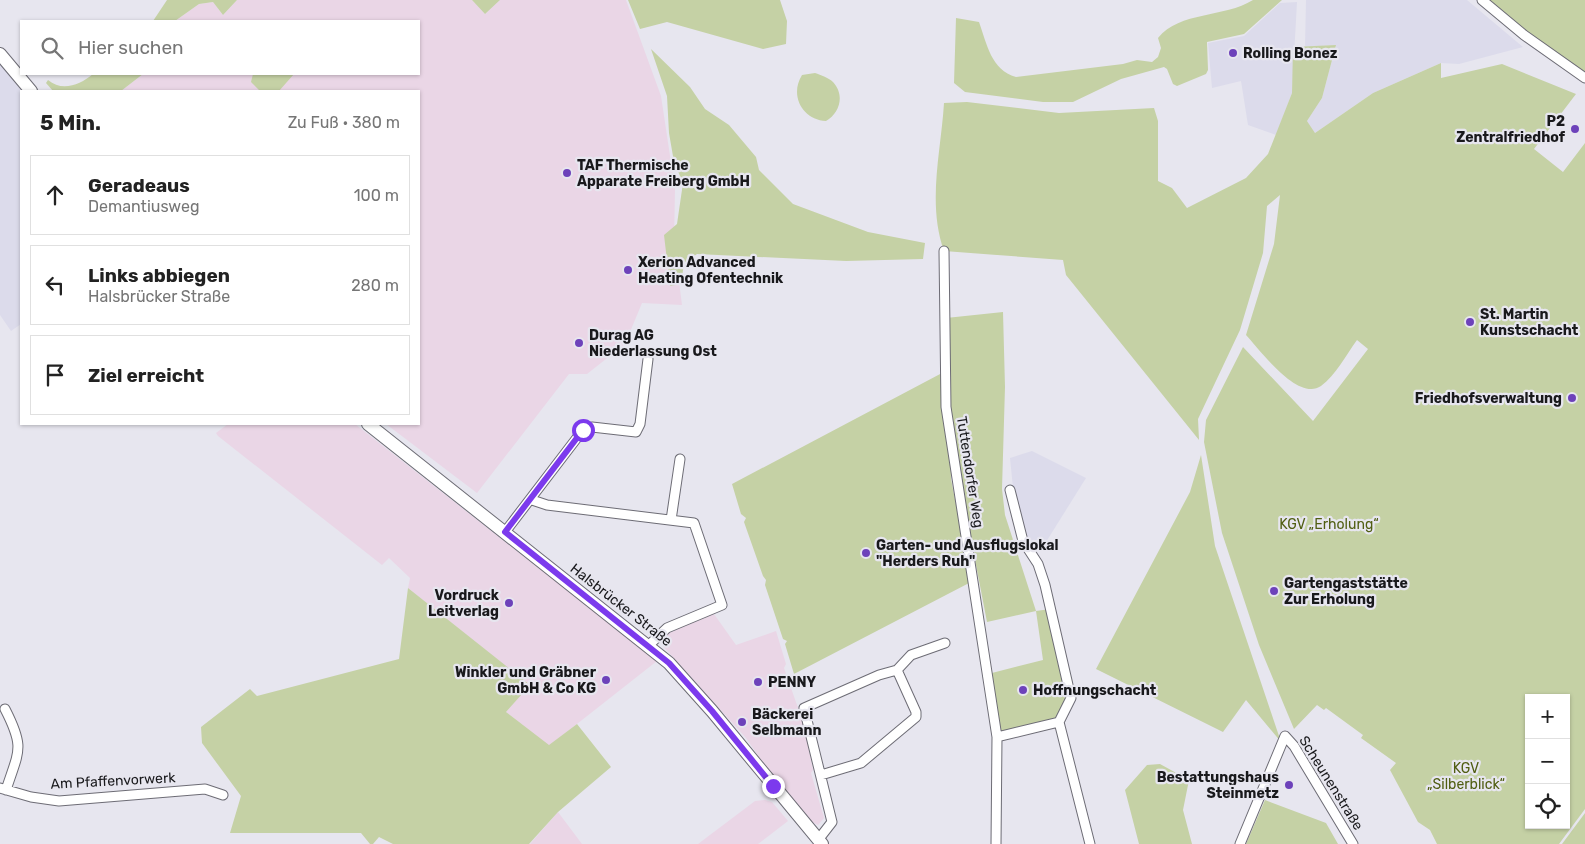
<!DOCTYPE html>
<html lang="de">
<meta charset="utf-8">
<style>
body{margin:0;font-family:Rubik,sans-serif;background:#f2f2f2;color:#222}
.controls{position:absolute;right:15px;bottom:15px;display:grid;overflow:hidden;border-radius:0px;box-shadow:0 1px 4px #0004}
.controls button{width:45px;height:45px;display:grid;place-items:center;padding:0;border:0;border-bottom:1px solid #e0e0e0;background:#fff;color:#222;font:25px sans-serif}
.stop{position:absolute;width:15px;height:15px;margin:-11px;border:4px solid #7c3aed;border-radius:50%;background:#fff}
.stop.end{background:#7c3aed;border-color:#fff;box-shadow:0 1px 5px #0008}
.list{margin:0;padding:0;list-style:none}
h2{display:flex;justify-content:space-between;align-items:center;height:65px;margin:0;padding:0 20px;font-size:21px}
h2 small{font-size:16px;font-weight:400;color:#767676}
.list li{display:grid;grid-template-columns:32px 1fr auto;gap:15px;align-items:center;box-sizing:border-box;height:80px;margin:0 10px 10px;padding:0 10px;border:1px solid #e0e0e0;border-radius:0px}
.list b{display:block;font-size:19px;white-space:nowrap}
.list p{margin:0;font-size:16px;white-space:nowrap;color:#767676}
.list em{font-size:16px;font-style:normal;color:#767676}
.icon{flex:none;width:28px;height:28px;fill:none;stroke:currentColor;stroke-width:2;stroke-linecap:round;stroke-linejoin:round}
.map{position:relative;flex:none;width:1585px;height:844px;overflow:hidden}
.search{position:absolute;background:#fff;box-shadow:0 1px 4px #0004;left:20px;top:20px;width:400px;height:55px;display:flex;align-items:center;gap:12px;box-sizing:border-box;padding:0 18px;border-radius:0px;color:#767676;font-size:19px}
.panel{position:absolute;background:#fff;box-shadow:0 1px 4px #0004;left:20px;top:90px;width:400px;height:335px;border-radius:0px}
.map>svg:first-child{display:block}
</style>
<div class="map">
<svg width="1585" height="844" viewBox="0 0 1585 844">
<rect width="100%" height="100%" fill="#e7e6ef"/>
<!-- commercial -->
<path fill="#ead6e6" d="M 237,0 L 472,0 L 485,14 L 500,0 L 626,0 L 661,96 L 675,189 L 674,242 L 682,305 L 642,303 L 625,344 L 587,374 L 569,374 L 477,493 L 386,424 L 419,424 L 419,91 L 121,91 L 143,74 L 419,74 L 419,21 L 175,21 L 199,4 L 213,2 L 223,15 Z
M 228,424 L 355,424 L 657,661 L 549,746 L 506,712 L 529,685 L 408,588 L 410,578 L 389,558 L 382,565 L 218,436 L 216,433 Z
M 714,614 L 736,645 L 776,631 L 786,664 L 784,668 L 804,725 L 813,770 L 811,773 L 824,818 L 818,825 L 810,821 L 768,770 L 746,738 L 661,644 L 661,636 Z
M 765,800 L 772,802 L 788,821 L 758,844 L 698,844 L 755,801 Z
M 558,812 L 582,844 L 530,844 Z"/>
<!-- built -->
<path fill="#dcdbeb" d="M 1306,0 L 1467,0 L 1523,47 L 1459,64 L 1441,63 L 1373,93 L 1315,133 L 1307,121 L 1322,98 L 1336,45 L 1305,47 Z
M 1297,2 L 1292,93 L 1276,135 L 1248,125 L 1241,81 L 1212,88 L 1208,43 L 1244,36 L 1280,3 Z
M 0,64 L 22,91 L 21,324 L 11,331 L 0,315 Z
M 1032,451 L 1086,478 L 1041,550 L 1024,535 L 1013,488 L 1010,458 Z"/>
<!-- green -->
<path fill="#c5d1a5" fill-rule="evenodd" d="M 167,0 L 237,0 L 223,15 L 213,2 L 199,4 L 175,21 L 153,21 Z
M 472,0 L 500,0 L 485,14 Z
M 628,0 L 780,0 L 787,21 L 786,44 L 763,49 L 667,22 L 640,29 Z
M 1253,0 L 1282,0 L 1244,34 L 1207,42 L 1208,70 L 1206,74 L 1177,86 L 1173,84 L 1167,69 L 1164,67 L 1121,79 L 1073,102 L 1043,102 L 965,92 L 954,83 L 956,18 L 979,22 C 987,44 991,70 1016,77 L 1123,64 L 1137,60 L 1152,62 L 1158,57 L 1161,48 L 1158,38 C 1180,11 1224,18 1253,0 Z
M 1482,0 L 1585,0 L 1585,78 Z
M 1336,45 L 1322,98 L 1307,121 L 1315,133 L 1373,93 L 1441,63 L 1441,78 L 1502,64 L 1576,94 L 1534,149 L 1563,172 L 1585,143 L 1585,809 L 1559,844 L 1437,844 L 1430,830 L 1418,822 L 1390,770 L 1396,763 L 1361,738 L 1363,735 L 1326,708 L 1324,710 L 1317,705 L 1294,729 L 1259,645 L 1222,533 L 1204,442 L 1206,420 L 1243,347 L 1313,421 L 1368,349 L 1357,340 C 1346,355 1336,375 1321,386 C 1298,402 1260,350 1246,335 L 1274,244 L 1280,195 L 1267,206 L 1263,253 L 1240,330 L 1198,419 L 1199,440 L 1066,275 L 1063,260 L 944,251 C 927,203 941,152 944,103 L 967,102 L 1059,113 L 1154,108 L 1158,121 L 1158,181 L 1172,188 L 1187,208 L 1246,178 L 1268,154 L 1292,93 L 1293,47 ZM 1529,698 L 1566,698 L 1566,825 L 1529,825 Z
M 651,49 L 690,87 L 705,109 L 729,125 L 756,157 L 759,170 L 793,204 L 868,232 L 925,243 L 923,259 L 846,261 L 697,254 L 684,263 L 681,284 L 670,286 L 664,235 L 677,224 L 683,183 L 674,162 L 669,133 L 667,96 Z
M 815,73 C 821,75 829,78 833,82 C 845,95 840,113 826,121 C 803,120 789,96 802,75 Z
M 93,74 L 143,74 L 121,91 L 53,91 L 46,83 L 48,80 C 62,92 80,85 93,74 Z
M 253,74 L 294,74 L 279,91 L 260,91 L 251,82 Z
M 1003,312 L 1005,387 L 1002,489 L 1005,515 L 1036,611 L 1050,609 L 1071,698 L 1059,722 L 997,737 L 988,674 L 1043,660 L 1036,611 L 987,622 C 968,521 945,421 946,318 Z
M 942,373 L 950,437 L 951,479 L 971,582 L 794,674 L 785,644 L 787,641 L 783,639 L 765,585 L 766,580 L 763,576 L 744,522 L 746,518 L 741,514 L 732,484 Z
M 1201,455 L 1215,546 L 1281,742 L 1246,700 L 1223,732 L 1096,669 L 1190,492 Z
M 408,588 L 530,685 L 506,712 L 549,745 L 577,724 L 611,767 L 558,812 L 529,844 L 393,844 L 379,837 L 373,844 L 370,844 L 361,833 L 230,833 L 241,796 L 202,743 L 201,727 L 250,689 L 257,696 L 399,659 Z
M 1160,764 L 1189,780 L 1183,810 L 1192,844 L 1139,844 L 1125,790 L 1147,765 Z
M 1265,800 L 1326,823 L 1338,844 L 1246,844 Z
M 1585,813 L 1585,844 L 1562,844 Z"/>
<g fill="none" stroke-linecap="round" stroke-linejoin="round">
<!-- street casing -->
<g stroke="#6d6c75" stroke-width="11">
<path id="street" d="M 1482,0 L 1524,35 L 1585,78
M 944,251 L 946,407 L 997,737 L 996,844
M 1010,490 L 1023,541 L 1038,564 L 1045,585 L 1071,698 L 1059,722 L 1090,844
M 532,500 L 547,505 L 694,523 L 722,605 L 667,628 L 649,645
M 671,520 L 680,459
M 505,532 L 583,430 L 592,427 L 636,432 L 640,424 L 648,359
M 5,709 C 25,748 19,750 6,790
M 997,737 L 1059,722
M 821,775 L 861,763 L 916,717 L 916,712 L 897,670
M 0,788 L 31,797 L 59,801 L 205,789 L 223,795
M 818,840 L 832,822 L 804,708 L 879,675 L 897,670 L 911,655 L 945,643
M 1240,844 L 1285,736 L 1294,746 L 1353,844"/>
</g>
<!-- secondary casing -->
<g stroke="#6d6c75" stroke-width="14">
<path id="secondary" d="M 0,54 L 31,91
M 368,424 L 669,663 L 712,711 L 822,844"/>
</g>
<!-- street -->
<use href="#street" stroke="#fff" stroke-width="9"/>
<!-- secondary -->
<use href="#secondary" stroke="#fff" stroke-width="12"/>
</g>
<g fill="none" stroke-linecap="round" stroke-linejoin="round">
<!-- route -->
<path stroke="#7c3aed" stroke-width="6" d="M 583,430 L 505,532 L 669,663 L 712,711 L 773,786"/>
</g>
<!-- markers -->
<g fill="#6d42ba" stroke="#e7e6ef" stroke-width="2">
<circle cx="1233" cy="53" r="5"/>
<circle cx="1575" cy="129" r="5"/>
<circle cx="567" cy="173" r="5"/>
<circle cx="628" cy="270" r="5"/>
<circle cx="1470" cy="322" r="5"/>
<circle cx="579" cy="343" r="5"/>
<circle cx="1572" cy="398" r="5"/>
<circle cx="866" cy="553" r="5"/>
<circle cx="1274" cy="591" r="5"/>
<circle cx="509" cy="603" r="5"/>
<circle cx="606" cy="680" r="5"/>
<circle cx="758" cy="682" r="5"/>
<circle cx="1023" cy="690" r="5"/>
<circle cx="742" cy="722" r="5"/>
<circle cx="1289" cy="785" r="5"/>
</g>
<g text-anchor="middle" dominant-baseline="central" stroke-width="4.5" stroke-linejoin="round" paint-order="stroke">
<!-- poi labels -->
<g font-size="14" font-weight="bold" fill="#19191c" stroke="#e7e6ef" text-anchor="start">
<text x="1243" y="53">Rolling Bonez</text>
<text x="1565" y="121" text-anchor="end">P2<tspan x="1565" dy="16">Zentralfriedhof</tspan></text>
<text x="577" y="165">TAF Thermische<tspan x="577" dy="16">Apparate Freiberg GmbH</tspan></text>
<text x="638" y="262">Xerion Advanced<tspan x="638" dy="16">Heating Ofentechnik</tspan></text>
<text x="1480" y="314">St. Martin<tspan x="1480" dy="16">Kunstschacht</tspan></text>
<text x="589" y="335">Durag AG<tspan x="589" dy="16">Niederlassung Ost</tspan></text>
<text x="1562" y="398" text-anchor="end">Friedhofsverwaltung</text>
<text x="876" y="545">Garten- und Ausflugslokal<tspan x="876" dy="16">"Herders Ruh"</tspan></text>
<text x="1284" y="583">Gartengaststätte<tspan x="1284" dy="16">Zur Erholung</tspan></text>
<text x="499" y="595" text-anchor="end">Vordruck<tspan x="499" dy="16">Leitverlag</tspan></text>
<text x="596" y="672" text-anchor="end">Winkler und Gräbner<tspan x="596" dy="16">GmbH &amp; Co KG</tspan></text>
<text x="768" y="682">PENNY</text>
<text x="1033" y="690">Hoffnungschacht</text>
<text x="752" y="714">Bäckerei<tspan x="752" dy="16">Selbmann</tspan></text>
<text x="1279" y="777" text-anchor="end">Bestattungshaus<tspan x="1279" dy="16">Steinmetz</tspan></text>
</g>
<!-- street labels -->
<g font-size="14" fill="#19191c" stroke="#e7e6ef">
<text transform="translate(970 472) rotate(81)">Tuttendorfer Weg</text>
<text transform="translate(621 605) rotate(38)">Halsbrücker Straße</text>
<text transform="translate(113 781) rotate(-3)">Am Pfaffenvorwerk</text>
<text transform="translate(1331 783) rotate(58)">Scheunenstraße</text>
</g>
<!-- park labels -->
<g font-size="14" fill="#505e12" stroke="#e7e6ef">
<text x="1329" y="524">KGV „Erholung“</text>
<text x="1466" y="768">KGV<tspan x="1466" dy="16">„Silberblick“</tspan></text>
</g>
</g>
</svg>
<div class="controls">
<button>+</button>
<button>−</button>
<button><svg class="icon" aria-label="locate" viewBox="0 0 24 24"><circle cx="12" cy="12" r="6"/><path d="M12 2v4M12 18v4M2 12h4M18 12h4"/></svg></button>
</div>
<div class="stop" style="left:583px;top:430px"></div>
<div class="stop end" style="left:773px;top:786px"></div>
<div class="search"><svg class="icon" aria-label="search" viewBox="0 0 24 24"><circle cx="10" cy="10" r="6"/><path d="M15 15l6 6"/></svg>Hier suchen</div>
<section class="panel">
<h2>5 Min.<small>Zu Fuß · 380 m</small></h2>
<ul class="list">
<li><svg class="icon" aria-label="ahead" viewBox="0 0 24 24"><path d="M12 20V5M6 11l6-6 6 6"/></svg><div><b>Geradeaus</b><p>Demantiusweg</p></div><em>100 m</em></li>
<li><svg class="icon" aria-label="left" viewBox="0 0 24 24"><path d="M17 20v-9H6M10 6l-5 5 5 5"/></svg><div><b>Links abbiegen</b><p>Halsbrücker Straße</p></div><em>280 m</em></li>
<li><svg class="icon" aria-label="arrive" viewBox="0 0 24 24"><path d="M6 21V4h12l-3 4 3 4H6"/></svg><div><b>Ziel erreicht</b></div></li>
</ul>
</section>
</div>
